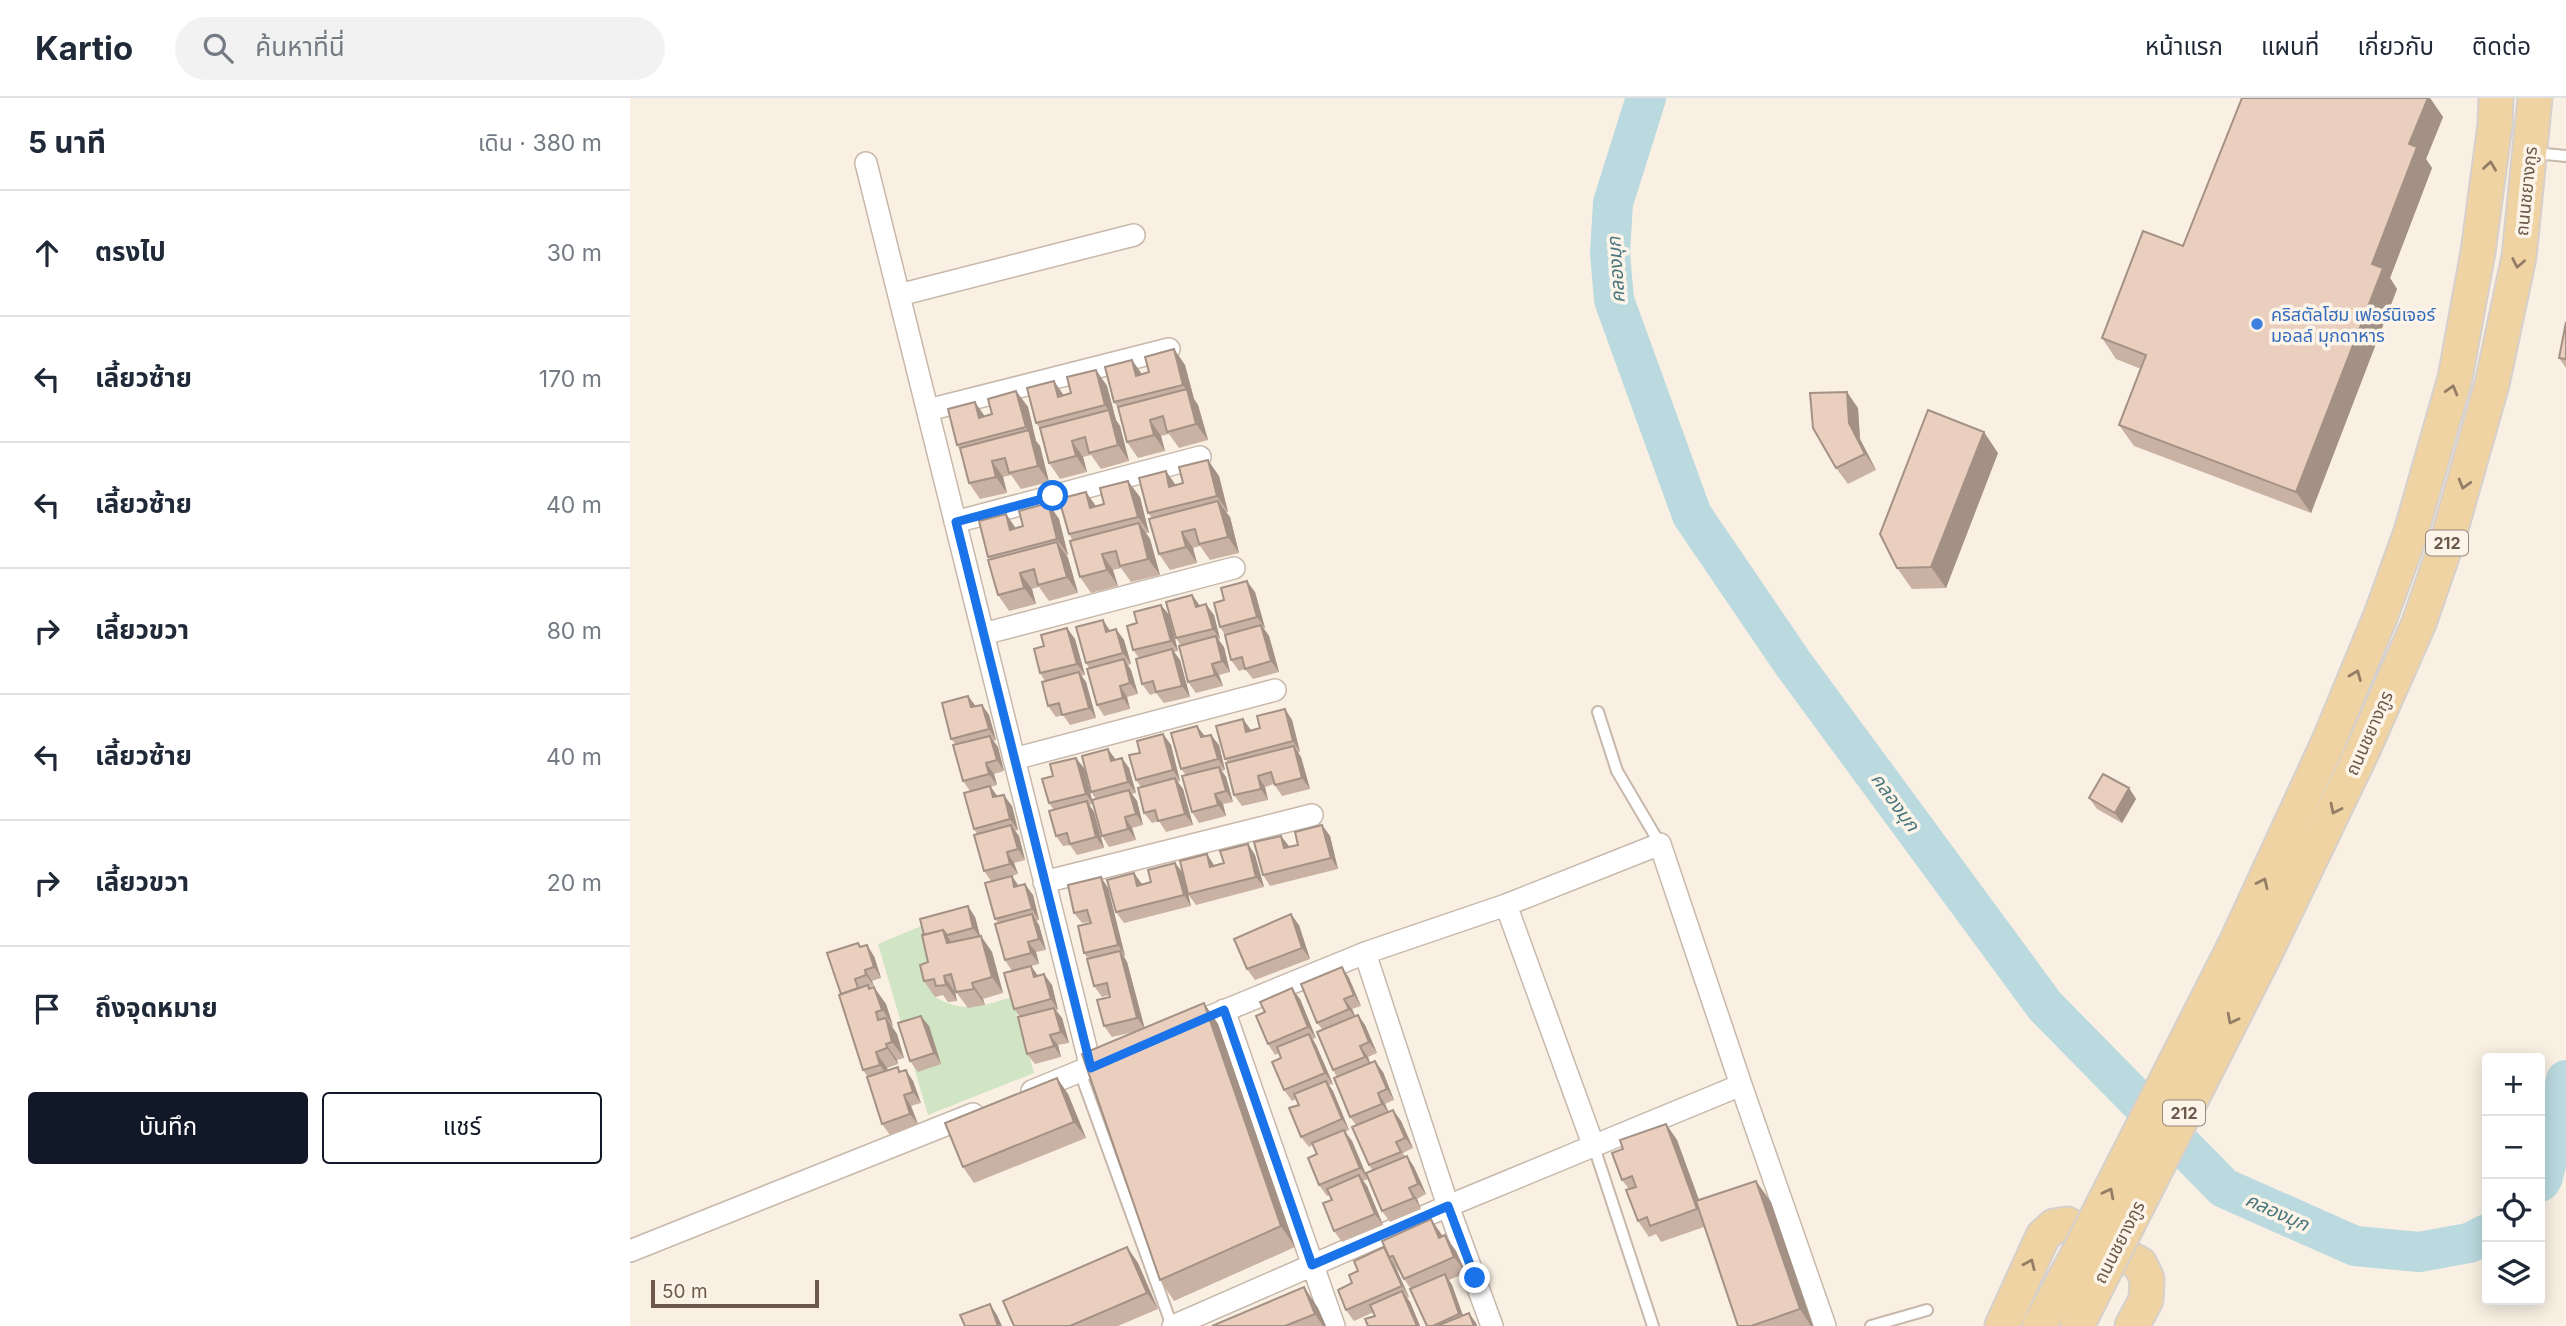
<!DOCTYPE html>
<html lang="th">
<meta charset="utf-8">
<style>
body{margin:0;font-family:Inter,"Noto Sans Thai",sans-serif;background:#f2f2f3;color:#1f2937}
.controls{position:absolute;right:21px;bottom:21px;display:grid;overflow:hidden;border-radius:7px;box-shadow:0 4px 18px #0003}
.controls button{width:63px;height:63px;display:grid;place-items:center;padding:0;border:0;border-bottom:2px solid #e0e1e3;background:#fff;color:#1f2937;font:35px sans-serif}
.scale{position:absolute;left:21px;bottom:18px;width:168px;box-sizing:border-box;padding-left:7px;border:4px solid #6d584c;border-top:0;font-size:19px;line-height:24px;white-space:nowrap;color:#6d584c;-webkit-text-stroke:5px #fcf4e8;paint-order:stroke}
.stop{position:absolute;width:21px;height:21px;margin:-16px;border:5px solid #1a73e8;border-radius:50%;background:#fff}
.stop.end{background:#1a73e8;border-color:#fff;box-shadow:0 2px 7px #0008}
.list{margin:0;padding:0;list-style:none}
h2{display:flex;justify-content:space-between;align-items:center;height:91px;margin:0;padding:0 28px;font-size:30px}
h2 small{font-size:23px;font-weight:400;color:#747a83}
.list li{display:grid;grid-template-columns:46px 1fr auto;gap:21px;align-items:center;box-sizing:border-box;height:126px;padding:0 28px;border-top:2px solid #e0e1e3}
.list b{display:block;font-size:26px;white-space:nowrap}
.list em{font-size:23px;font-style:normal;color:#747a83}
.actions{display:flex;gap:14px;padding:21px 28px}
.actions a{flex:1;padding:16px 0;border:2px solid #111827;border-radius:7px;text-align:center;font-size:24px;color:#111827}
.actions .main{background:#111827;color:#fff}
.icon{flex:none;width:38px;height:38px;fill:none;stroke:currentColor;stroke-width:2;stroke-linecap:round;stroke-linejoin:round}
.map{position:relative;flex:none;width:1936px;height:1228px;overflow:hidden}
header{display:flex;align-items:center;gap:42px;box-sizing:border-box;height:98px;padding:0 35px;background:#fff;border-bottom:2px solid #e0e1e3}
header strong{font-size:33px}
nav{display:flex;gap:38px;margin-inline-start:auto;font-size:24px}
.search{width:490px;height:63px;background:#f2f2f3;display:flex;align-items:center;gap:18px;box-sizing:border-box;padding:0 24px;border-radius:38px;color:#747a83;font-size:26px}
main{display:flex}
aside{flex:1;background:#fff}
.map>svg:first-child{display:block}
</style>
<header>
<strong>Kartio</strong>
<div class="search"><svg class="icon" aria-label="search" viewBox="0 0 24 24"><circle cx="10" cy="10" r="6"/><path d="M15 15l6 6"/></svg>ค้นหาที่นี่</div>
<nav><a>หน้าแรก</a><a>แผนที่</a><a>เกี่ยวกับ</a><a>ติดต่อ</a></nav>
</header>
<main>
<aside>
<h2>5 นาที<small>เดิน · 380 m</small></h2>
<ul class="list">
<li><svg class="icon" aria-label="ahead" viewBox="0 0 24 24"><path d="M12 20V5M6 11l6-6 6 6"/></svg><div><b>ตรงไป</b></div><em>30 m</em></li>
<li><svg class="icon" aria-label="left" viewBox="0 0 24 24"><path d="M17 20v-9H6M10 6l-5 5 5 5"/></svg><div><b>เลี้ยวซ้าย</b></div><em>170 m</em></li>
<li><svg class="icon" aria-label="left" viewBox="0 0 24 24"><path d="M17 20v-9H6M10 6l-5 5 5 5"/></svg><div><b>เลี้ยวซ้าย</b></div><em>40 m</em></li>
<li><svg class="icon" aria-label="right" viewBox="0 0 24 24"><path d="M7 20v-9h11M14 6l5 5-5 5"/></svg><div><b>เลี้ยวขวา</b></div><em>80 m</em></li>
<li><svg class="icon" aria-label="left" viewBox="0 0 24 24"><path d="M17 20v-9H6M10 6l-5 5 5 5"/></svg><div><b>เลี้ยวซ้าย</b></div><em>40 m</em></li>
<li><svg class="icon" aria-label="right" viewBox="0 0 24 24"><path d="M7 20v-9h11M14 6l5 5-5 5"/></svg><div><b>เลี้ยวขวา</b></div><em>20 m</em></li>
<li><svg class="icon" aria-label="arrive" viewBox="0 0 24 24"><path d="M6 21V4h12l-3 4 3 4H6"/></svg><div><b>ถึงจุดหมาย</b></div></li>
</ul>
<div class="actions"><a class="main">บันทึก</a><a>แชร์</a></div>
</aside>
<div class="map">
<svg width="1936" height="1228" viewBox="0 0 1936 1228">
<rect width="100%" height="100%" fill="#f9f0e3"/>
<!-- green -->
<path fill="#d1e4c3" d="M 296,826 L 305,899 C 335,916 351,908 382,899 L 404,975 L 298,1017 L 248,846 Z"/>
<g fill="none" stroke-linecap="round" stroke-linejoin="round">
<!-- river -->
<path stroke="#badadf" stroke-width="40" d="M 1016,0 L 983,105 L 980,155 L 984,202 L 1062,417 L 1162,564 L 1415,908 L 1594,1090 L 1725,1148 L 1789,1154 L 1839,1145 L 1857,1136
M 1910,1084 L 1913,1079 L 1936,982"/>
<!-- lane casing -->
<g stroke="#c7b8ab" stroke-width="14">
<path id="lane" d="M 1904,55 L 1936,58
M 968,614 L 987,673 L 1030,746
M 450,974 L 542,1228
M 964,1049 L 1023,1228
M 1241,1228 L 1297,1212"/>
</g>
<!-- street casing -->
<g stroke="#c7b8ab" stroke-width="24">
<path id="street" d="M 236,65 L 461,970
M 269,197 L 504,137
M 298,312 L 539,251
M 325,424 L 570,359
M 353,536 L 604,470
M 384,661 L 645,592
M 414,784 L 682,717
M 876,807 L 964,1049
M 735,855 L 818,1108 L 862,1228
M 594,912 L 704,1228
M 557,928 L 735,855 L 876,807 L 1030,746 L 1111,987 L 1195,1228
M 402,993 L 482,960
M 0,1153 L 343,1016
M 543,1228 L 818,1108 L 1111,987"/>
</g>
<!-- primary casing -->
<g stroke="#d6d0cd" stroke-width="37">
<path id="primary" d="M 1605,847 L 1699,643 L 1751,517 L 1781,434 L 1825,280 L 1848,154 L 1865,27 L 1866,0
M 1633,860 L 1732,654 L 1789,525 L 1818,441 L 1862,286 L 1889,159 L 1905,0
M 1372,1228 L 1413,1138 L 1424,1128 L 1437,1126 L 1510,1166 L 1517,1181 L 1516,1202 L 1502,1228
M 1409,1228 L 1448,1156
M 1447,1228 L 1476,1170"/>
</g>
<!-- lane -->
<use href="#lane" stroke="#fff" stroke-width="10"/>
<!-- street -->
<use href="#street" stroke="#fff" stroke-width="21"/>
<!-- primary -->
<use href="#primary" stroke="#f0d3a3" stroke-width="33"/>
<!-- primary-bridge casing -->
<g stroke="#d6d0cd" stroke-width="37" stroke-linecap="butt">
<path id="primary-bridge" d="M 1448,1156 L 1605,847
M 1476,1170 L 1633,860"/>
</g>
<!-- primary-bridge -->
<use href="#primary-bridge" stroke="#f0d3a3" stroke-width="33"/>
</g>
<!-- wall -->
<path fill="#c9b2a3" d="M 1612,0 L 1800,0 L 1813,19 L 1796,61 L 1802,70 L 1760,180 L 1767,191 L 1681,415 L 1504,348 L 1489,327 L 1511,271 L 1486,261 L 1472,240 L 1553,148 Z
M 1936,224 L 1936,270 L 1929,260 Z
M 544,251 L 555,267 L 564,301 L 568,307 L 578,342 L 549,350 L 539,336 L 531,338 L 535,353 L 508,360 L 497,344 L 488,310 L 484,304 L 502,262 L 512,276 L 519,274 Z
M 466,272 L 477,288 L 486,322 L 490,328 L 499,363 L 471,371 L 461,357 L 453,359 L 457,374 L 430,381 L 419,365 L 411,332 L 406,325 L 433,297 L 441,295 Z
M 386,293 L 398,309 L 406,343 L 410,348 L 419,384 L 391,391 L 381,377 L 373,379 L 377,395 L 350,401 L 339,385 L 330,351 L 327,347 L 354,318 L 362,316 Z
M 1228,310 L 1230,341 L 1246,372 L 1218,386 L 1206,370 Z
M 1368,355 L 1316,490 L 1282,491 L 1267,470 Z
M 536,373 L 545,387 L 589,378 L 598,414 L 596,414 L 600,419 L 609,455 L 580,462 L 570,448 L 563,450 L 567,465 L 540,472 L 529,456 L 522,420 L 518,415 Z
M 456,394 L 466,408 L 510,399 L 519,435 L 516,435 L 520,441 L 530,477 L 501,484 L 491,470 L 483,472 L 488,488 L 461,495 L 450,479 L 443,443 L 439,436 Z
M 418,405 L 429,421 L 438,457 L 437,457 L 438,460 L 448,495 L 419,503 L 409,489 L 402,491 L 406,506 L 379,513 L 368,497 L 360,461 L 358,459 L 376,416 L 385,430 L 393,428 Z
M 625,494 L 635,530 L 634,530 L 639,538 L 649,574 L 623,581 L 615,571 L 609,573 L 601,562 L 595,537 L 590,529 Z
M 562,497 L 570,508 L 584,517 L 590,541 L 588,542 L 594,549 L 600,574 L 589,577 L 593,588 L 566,595 L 558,584 L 551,548 L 546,540 Z
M 531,507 L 539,517 L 548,553 L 544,554 L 550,562 L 560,599 L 534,605 L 526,595 L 520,597 L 512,586 L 509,560 L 503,552 Z
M 473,522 L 480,533 L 486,531 L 494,542 L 501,566 L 498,567 L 501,572 L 508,596 L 497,599 L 500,611 L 474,618 L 467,607 L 459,570 L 456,565 Z
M 437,530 L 445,541 L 455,577 L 451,578 L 456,584 L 466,620 L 440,627 L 433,617 L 426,619 L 418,608 L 415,583 L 410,575 L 414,548 Z
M 338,598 L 346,608 L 352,607 L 359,617 L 366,642 L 363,643 L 368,649 L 374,673 L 364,676 L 367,687 L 361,689 L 367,698 L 382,708 L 388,732 L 385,733 L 389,738 L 395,762 L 384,765 L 388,776 L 382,778 L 389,788 L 403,797 L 409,822 L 406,823 L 409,827 L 416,852 L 406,854 L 409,866 L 401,868 L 408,878 L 422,887 L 428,912 L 426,912 L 432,920 L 439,945 L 428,947 L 431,959 L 405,966 L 397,956 L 390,919 L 384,911 L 382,873 L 375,862 L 368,825 L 365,821 L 361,783 L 354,773 L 347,736 L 344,731 L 340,693 L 333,683 L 326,647 L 321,641 Z
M 655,611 L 662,622 L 670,654 L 668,655 L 671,659 L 680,691 L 652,698 L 644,686 L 635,689 L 638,702 L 612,708 L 604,697 L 598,664 L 595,661 L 621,633 L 630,630 Z
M 567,628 L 575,638 L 589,647 L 595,672 L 592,673 L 596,679 L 603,704 L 593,706 L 596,718 L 569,725 L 562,714 L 556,677 L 551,671 Z
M 533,636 L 541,647 L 550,683 L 548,684 L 553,691 L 563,727 L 536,734 L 529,723 L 522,725 L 514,715 L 511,689 L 506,682 Z
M 485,661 L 499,670 L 506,695 L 502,696 L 507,703 L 513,727 L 502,730 L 506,742 L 479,749 L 472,738 L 463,706 L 459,707 L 464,714 L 474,750 L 447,757 L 440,747 L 433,748 L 426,738 L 424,712 L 419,705 L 454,670 L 462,702 L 466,701 L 461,694 Z
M 1499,690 L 1506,701 L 1492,725 L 1467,711 L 1459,700 Z
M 692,727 L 700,738 L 708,771 L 640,788 L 633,777 L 659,749 L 668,747 Z
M 618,746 L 625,757 L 634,789 L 566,807 L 558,796 Z
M 545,765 L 553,775 L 561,808 L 494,825 L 486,814 L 512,786 L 521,784 Z
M 478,790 L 495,858 L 494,858 L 497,864 L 514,930 L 574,905 L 588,926 L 665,1149 L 544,1203 L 530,1182 L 508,933 L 482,939 L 474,928 L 480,899 L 480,897 L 472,899 L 464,888 L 458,861 L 454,855 L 460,824 L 452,825 L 444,815 Z
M 338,808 L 345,819 L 350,838 L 362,854 L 373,895 L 353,901 L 355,907 L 338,910 L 326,894 L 325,894 L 327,903 L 318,904 L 313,897 L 305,899 L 294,883 L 298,864 L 294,837 Z
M 669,827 L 680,861 L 625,882 L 617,871 Z
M 244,858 L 251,880 L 242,883 L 244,888 L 239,889 L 256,906 L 263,928 L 262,929 L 267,936 L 274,960 L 267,962 L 268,966 L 257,970 L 258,972 L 271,973 L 283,983 L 291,1005 L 281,1008 L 288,1026 L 260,1037 L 252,1026 L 238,979 L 233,972 L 211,896 Z
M 712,869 L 719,880 L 731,908 L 722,911 L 725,918 L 728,917 L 735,927 L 747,955 L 738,959 L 740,965 L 753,974 L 764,1002 L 755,1006 L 759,1014 L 763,1012 L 771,1023 L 783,1050 L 773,1055 L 775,1058 L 777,1058 L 784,1069 L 796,1096 L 787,1101 L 791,1111 L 760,1124 L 752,1113 L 742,1072 L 739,1067 L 726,1027 L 720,1019 L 707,979 L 703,972 L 692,931 L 687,925 Z
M 670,901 L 686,940 L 683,941 L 686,947 L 703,986 L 699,987 L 703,993 L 719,1032 L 715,1034 L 722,1043 L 738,1081 L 733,1083 L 737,1088 L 753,1127 L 712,1144 L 704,1133 L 702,1102 L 700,1097 L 697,1098 L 689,1087 L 687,1056 L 683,1047 L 679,1049 L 671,1039 L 669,1007 L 666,1001 L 662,1003 L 654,992 L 651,960 L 649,955 L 645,957 L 638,946 Z
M 299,928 L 311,966 L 288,974 L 280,963 Z
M 427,980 L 438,996 L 456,1040 L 344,1085 L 333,1069 Z
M 1036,1026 L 1047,1042 L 1069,1102 L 1141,1104 L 1183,1228 L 1108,1228 L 1074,1129 L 1031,1144 L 1026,1136 L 1019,1139 L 1008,1123 L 999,1091 L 992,1082 L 993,1051 Z
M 813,1138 L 826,1153 L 836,1175 L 819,1182 L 822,1187 L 833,1217 L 846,1225 L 847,1228 L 797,1228 L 781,1191 L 765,1168 L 779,1199 L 777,1200 L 780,1204 L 790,1228 L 738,1228 L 745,1218 L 744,1214 L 724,1223 L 716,1212 L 722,1185 L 728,1173 L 724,1163 Z
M 497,1149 L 508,1165 L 528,1211 L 488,1228 L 384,1228 Z
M 674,1189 L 688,1210 L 696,1228 L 582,1228 Z"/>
<!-- shaded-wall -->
<path fill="#a49185" d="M 1798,0 L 1800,0 L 1813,19 L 1796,61 L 1802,70 L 1760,180 L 1767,191 L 1681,415 L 1666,394 L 1779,46 Z
M 544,251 L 555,267 L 564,301 L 568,307 L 578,342 L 566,326 L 557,293 L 553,287 Z
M 502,262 L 513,278 L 506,278 Z
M 466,272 L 477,288 L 486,322 L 490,328 L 499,363 L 488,347 L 479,313 L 475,307 Z
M 424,283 L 435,299 L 428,299 Z
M 386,293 L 398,309 L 406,343 L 410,348 L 419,384 L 408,368 L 399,334 L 396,329 Z
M 1217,294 L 1228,310 L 1230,341 L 1246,372 L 1235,356 L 1219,325 Z
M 345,304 L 356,320 L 349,320 Z
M 520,322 L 531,338 L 535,353 L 524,337 Z
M 1354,334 L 1368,355 L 1316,490 L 1301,469 Z
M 442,343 L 453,359 L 457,374 L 446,358 Z
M 578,362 L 589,378 L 598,414 L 587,398 Z
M 362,363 L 373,379 L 377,395 L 366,379 Z
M 536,373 L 547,389 L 539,389 Z
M 498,383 L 510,399 L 519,435 L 508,419 Z
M 456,394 L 467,410 L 460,410 Z
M 588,403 L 600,419 L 609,455 L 598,439 Z
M 418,405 L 429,421 L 438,457 L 427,441 Z
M 376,416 L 387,432 L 380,432 Z
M 509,425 L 520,441 L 530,477 L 518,461 Z
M 552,434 L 563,450 L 567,465 L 556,449 Z
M 427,444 L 438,460 L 448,495 L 437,479 Z
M 472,456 L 483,472 L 488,488 L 477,472 Z
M 390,475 L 402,491 L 406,506 L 394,490 Z
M 617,483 L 625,494 L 635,530 L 627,519 Z
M 562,497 L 570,508 L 566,509 Z
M 576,506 L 584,517 L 590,541 L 583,531 Z
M 531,507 L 539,517 L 548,553 L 541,543 Z
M 473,522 L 480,533 L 476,534 Z
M 631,527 L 639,538 L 649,574 L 641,563 Z
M 437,530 L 445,541 L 455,577 L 447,566 Z
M 486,531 L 494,542 L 501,566 L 493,555 Z
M 586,538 L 594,549 L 600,574 L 592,563 Z
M 542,551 L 550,562 L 560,599 L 552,588 Z
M 494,561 L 501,572 L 508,596 L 500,585 Z
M 582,566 L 589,577 L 593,588 L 585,577 Z
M 449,574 L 456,584 L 466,620 L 459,610 Z
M 490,588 L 497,599 L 500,611 L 493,600 Z
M 338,598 L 346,609 L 341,609 Z
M 352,607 L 359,617 L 366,642 L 359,631 Z
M 655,611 L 662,622 L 670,654 L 663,643 Z
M 613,621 L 621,632 L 624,645 L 616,634 Z
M 567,628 L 575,639 L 571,639 Z
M 533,636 L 541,647 L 550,683 L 543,672 Z
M 581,637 L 589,647 L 595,672 L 588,661 Z
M 360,638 L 368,649 L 374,673 L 367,662 Z
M 664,648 L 671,659 L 680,691 L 672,680 Z
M 478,651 L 486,662 L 481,663 Z
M 446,660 L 454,670 L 463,706 L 456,696 Z
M 492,660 L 499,670 L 506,695 L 498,684 Z
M 356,665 L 364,676 L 367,687 L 359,676 Z
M 589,669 L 596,679 L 603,704 L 596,693 Z
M 628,678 L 635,689 L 638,702 L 631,691 Z
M 545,680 L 553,691 L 563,727 L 555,716 Z
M 360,688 L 368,699 L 363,699 Z
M 1499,690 L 1506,701 L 1492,725 L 1485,715 Z
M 499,692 L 507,703 L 513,727 L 506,716 Z
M 585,696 L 593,706 L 596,718 L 588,707 Z
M 374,697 L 382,708 L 388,732 L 380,721 Z
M 457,703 L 464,714 L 474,750 L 466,739 Z
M 495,719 L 502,730 L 506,742 L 498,731 Z
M 381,727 L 389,738 L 395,762 L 388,751 Z
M 692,727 L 700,738 L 708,771 L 701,760 Z
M 651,738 L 659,748 L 662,761 L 654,750 Z
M 618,746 L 625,757 L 634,789 L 626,779 Z
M 377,754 L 384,765 L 388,776 L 380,766 Z
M 577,756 L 584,767 L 588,780 L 580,769 Z
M 545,765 L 553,775 L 561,808 L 554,797 Z
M 504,775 L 512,786 L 515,798 L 507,788 Z
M 382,778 L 389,789 L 384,789 Z
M 471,779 L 478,790 L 495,858 L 488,847 Z
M 395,786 L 403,797 L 409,822 L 402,811 Z
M 338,808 L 345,819 L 351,841 L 343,830 Z
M 402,816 L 409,827 L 416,852 L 409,841 Z
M 661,816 L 669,827 L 680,861 L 672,850 Z
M 313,832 L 324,848 L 317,845 Z
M 351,838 L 362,854 L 373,895 L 362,879 Z
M 398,844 L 406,854 L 409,866 L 401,855 Z
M 237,847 L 244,858 L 251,880 L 244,869 Z
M 490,853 L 497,864 L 515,931 L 507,920 Z
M 401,868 L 408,878 L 404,879 Z
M 712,869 L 719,880 L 731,908 L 724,897 Z
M 235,872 L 242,883 L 244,888 L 236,877 Z
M 414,876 L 422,887 L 428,912 L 421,901 Z
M 314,878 L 325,894 L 327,903 L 316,887 Z
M 342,885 L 353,901 L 355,907 L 344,891 Z
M 238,887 L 249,903 L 244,889 L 256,906 L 263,928 L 239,891 Z
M 662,890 L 670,901 L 686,940 L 678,929 Z
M 714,901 L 722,911 L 727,922 L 719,911 Z
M 574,905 L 588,926 L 665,1149 L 651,1128 Z
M 424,910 L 432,920 L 439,945 L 431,934 Z
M 728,917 L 735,927 L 747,955 L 739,944 Z
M 291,918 L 299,928 L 311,966 L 304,955 Z
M 256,920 L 267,936 L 274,960 L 262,944 Z
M 679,936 L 686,947 L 703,986 L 695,975 Z
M 420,937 L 428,947 L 431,959 L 424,948 Z
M 256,946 L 267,962 L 268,966 L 257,950 Z
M 730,948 L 738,959 L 742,970 L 735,959 Z
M 246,954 L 257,970 L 261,983 L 250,967 Z
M 745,963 L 753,974 L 764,1002 L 757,991 Z
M 276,972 L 283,983 L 291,1005 L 283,994 Z
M 427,980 L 438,996 L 456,1040 L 444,1024 Z
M 696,983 L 703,993 L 719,1032 L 712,1021 Z
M 748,995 L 755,1006 L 760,1017 L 752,1006 Z
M 274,997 L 281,1008 L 288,1026 L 280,1016 Z
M 763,1012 L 771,1023 L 783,1050 L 775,1040 Z
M 1036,1026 L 1047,1042 L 1078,1127 L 1067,1111 Z
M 714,1032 L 722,1043 L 738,1081 L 730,1070 Z
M 777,1058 L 784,1069 L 796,1096 L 788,1086 Z
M 729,1077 L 737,1088 L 753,1127 L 745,1116 Z
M 1126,1083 L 1141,1104 L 1183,1228 L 1181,1228 L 1170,1211 Z
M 779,1090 L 787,1101 L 791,1111 L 784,1100 Z
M 801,1121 L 812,1137 L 821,1156 L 809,1140 Z
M 815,1137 L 826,1153 L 836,1175 L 824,1159 Z
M 497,1149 L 508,1165 L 528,1211 L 517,1195 Z
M 759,1159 L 765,1168 L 779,1199 L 772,1188 Z
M 815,1176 L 822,1187 L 836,1227 L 829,1216 Z
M 674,1189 L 688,1210 L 696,1228 L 693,1228 L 685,1216 Z
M 772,1193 L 780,1204 L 790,1228 L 787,1228 Z
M 360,1206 L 367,1217 L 372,1228 L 368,1228 Z
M 839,1215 L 846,1225 L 847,1228 L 844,1228 Z"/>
<!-- building -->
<path fill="#eacfbe" stroke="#a49185" stroke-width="2" d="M 1612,0 L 1798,0 L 1779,46 L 1787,49 L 1742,166 L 1753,170 L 1666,394 L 1489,327 L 1516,257 L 1472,240 L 1513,133 L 1553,148 Z
M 1936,224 L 1936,261 L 1929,260 Z
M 544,251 L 553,287 L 484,304 L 475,269 L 502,262 L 506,278 L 519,274 L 515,259 Z
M 466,272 L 475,307 L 406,325 L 397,290 L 424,283 L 428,299 L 441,295 L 437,279 Z
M 557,291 L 566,326 L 537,334 L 533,318 L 520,322 L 524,337 L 497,344 L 488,309 Z
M 386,293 L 396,329 L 327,347 L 318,311 L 345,304 L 349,320 L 362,316 L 358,301 Z
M 1217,294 L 1219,325 L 1235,356 L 1206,370 L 1183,330 L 1180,295 Z
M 479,312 L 488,347 L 459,355 L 455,339 L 442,343 L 446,358 L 419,365 L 410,330 Z
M 1298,312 L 1354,334 L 1301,469 L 1267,470 L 1250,436 Z
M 399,332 L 408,368 L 379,375 L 375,360 L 362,363 L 366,379 L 339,385 L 330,350 Z
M 578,362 L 587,398 L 518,415 L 509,380 L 536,373 L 539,389 L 553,385 L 549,369 Z
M 498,383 L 508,419 L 439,436 L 429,401 L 456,394 L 460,410 L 474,406 L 470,390 Z
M 588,403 L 598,439 L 569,446 L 565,431 L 552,434 L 556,449 L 529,456 L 519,421 Z
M 418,405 L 427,441 L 358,459 L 349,423 L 376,416 L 380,432 L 393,428 L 389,413 Z
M 509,425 L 518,461 L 490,468 L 486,453 L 472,456 L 477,472 L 450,479 L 440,443 Z
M 427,444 L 437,479 L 408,487 L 404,471 L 390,475 L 394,490 L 368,497 L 358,462 Z
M 617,483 L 627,519 L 590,529 L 584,505 L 594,502 L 591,490 Z
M 562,497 L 566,509 L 576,506 L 583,531 L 546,540 L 536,504 Z
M 531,507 L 541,543 L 503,552 L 497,528 L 507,525 L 504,514 Z
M 473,522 L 476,534 L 486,531 L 493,555 L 456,565 L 446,529 Z
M 631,527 L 641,563 L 615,571 L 612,559 L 601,562 L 595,537 Z
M 437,530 L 447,566 L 410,575 L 404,551 L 414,548 L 411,537 Z
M 586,538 L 592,563 L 582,566 L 585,577 L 558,584 L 549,548 Z
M 542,551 L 552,588 L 526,594 L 523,583 L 512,586 L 506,561 Z
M 494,561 L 500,585 L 490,588 L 493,600 L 467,607 L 457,571 Z
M 449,574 L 459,610 L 432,617 L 429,605 L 418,608 L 412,584 Z
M 338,598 L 341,609 L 352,607 L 359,631 L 321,641 L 312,605 Z
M 655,611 L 663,643 L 595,661 L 586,628 L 613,621 L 616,634 L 630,630 L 627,618 Z
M 567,628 L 571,639 L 581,637 L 588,661 L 551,671 L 541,635 Z
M 533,636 L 543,672 L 506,682 L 499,657 L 510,655 L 507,643 Z
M 360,638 L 367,662 L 356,665 L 359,676 L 333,683 L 323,647 Z
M 664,648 L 672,680 L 645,687 L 641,674 L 628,678 L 631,691 L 604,697 L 596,665 Z
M 478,651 L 481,663 L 492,660 L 498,684 L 461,694 L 452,658 Z
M 446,660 L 456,696 L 419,705 L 412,681 L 423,678 L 420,666 Z
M 589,669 L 596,693 L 585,696 L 588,707 L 562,714 L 552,678 Z
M 1473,676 L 1499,690 L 1485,715 L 1459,700 Z
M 545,680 L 555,716 L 528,723 L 525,712 L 514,715 L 508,690 Z
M 360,688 L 363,699 L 374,697 L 380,721 L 344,731 L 334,695 Z
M 499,692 L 506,716 L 495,719 L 498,731 L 472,738 L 462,702 Z
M 457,703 L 466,739 L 440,746 L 437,735 L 426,738 L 419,713 Z
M 381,727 L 388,751 L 377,754 L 380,766 L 354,773 L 344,737 Z
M 692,727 L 701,760 L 633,777 L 624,744 L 651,738 L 654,750 L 668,747 L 665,734 Z
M 618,746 L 626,779 L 558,796 L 550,763 L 577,756 L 580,769 L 594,765 L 590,753 Z
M 545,765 L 554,797 L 486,814 L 477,782 L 504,775 L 507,788 L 521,784 L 518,772 Z
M 382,778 L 384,789 L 395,786 L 402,811 L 365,821 L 355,785 Z
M 471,779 L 488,847 L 454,855 L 448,828 L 461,825 L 457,812 L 444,815 L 438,787 Z
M 338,808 L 343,830 L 317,837 L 313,832 L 294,837 L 290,821 Z
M 402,816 L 409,841 L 398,844 L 401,855 L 375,862 L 365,826 Z
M 661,816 L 672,850 L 617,871 L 604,841 Z
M 313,832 L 317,845 L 351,838 L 362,879 L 342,885 L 344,891 L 326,894 L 321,876 L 314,878 L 316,887 L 306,888 L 304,881 L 294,883 L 290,867 L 298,864 L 292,837 Z
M 228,845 L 230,849 L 237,847 L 244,869 L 235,872 L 236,877 L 225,881 L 228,890 L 211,896 L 197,855 Z
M 490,853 L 507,920 L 474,928 L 467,902 L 480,899 L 477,885 L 464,888 L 457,861 Z
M 401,868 L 404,879 L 414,876 L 421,901 L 384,911 L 374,875 Z
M 712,869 L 724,897 L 714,901 L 719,911 L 687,925 L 671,886 Z
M 238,887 L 239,891 L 244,889 L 252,912 L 246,914 L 248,922 L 256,920 L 262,944 L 256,946 L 257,950 L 246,954 L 250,967 L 233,972 L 209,897 Z
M 662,890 L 678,929 L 638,946 L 626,918 L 635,914 L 630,904 Z
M 574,905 L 651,1128 L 530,1182 L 452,956 Z
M 424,910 L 431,934 L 420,937 L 424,948 L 397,956 L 388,919 Z
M 728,917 L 739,944 L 730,948 L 735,959 L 703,972 L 687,934 Z
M 291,918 L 304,955 L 280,963 L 268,925 Z
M 679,936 L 695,975 L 654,992 L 642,964 L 651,960 L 647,949 Z
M 745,963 L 757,991 L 748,995 L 752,1006 L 720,1019 L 704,980 Z
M 268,969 L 269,974 L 276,972 L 283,994 L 274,997 L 280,1016 L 252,1026 L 237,979 Z
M 427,980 L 444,1024 L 333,1069 L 315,1025 Z
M 696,983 L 712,1021 L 671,1039 L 659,1010 L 669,1007 L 664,996 Z
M 763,1012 L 775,1040 L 766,1044 L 771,1054 L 739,1067 L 722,1029 Z
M 1036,1026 L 1067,1111 L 1020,1128 L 1017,1119 L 1008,1123 L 996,1092 L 1006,1089 L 1002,1078 L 992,1082 L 982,1055 L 993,1051 L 990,1042 Z
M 714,1032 L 730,1070 L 689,1087 L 678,1060 L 687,1056 L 682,1045 Z
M 777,1058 L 788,1086 L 779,1090 L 784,1100 L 752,1113 L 736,1075 Z
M 729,1077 L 745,1116 L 704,1133 L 693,1105 L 702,1102 L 697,1091 Z
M 1126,1083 L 1170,1211 L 1121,1228 L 1108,1228 L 1066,1103 Z
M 801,1121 L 809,1140 L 815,1137 L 824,1159 L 774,1181 L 763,1158 L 759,1159 L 752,1143 Z
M 497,1149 L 517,1195 L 440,1228 L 384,1228 L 373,1203 Z
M 754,1149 L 772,1188 L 716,1212 L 708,1192 L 722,1185 L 719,1177 L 728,1173 L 724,1163 Z
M 815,1176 L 829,1216 L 803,1228 L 797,1228 L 780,1191 Z
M 674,1189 L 685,1216 L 655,1228 L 582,1228 Z
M 772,1193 L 787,1228 L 738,1228 L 735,1221 L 745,1218 L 740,1207 Z
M 360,1206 L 368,1228 L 335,1228 L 330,1217 Z
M 839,1215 L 844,1228 L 807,1228 Z"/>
<!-- one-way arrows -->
<defs><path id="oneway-chevron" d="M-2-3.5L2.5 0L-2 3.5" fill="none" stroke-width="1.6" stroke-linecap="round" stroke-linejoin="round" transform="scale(1.75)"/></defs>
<g stroke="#947d66">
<use href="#oneway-chevron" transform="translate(1860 68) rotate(-82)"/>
<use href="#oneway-chevron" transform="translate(1888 165) rotate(101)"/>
<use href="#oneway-chevron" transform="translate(1822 292) rotate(-74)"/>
<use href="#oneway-chevron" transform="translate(1834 386) rotate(106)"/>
<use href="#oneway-chevron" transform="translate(1726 577) rotate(-68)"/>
<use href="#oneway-chevron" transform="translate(1705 711) rotate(116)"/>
<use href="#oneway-chevron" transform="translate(1633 785) rotate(-65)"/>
<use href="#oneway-chevron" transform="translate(1602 921) rotate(117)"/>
<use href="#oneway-chevron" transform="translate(1479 1095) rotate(-63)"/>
<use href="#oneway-chevron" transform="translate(1400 1166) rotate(-66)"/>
</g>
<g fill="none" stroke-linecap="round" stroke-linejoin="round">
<!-- route -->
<path stroke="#1a73e8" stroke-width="9" d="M 423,398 L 326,424 L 461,970 L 594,912 L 682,1167 L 818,1108 L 845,1180"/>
</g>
<!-- markers -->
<circle fill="#3f7fe0" stroke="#fcf4e8" stroke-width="2.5" cx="1627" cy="226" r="7"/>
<g text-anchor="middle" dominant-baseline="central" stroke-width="7" stroke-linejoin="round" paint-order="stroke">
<!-- shield labels -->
<g fill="#fcf4e8" stroke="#98877b" stroke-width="2">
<rect x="1796" y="432.5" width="42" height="25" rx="5"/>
<rect x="1533" y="1002.5" width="42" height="25" rx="5"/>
</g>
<g font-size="16" font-weight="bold" fill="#6d584c">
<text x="1817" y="445">212</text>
<text x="1554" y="1015">212</text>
</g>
<!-- street labels -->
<g font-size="18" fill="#6d584c" stroke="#fcf4e8">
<text transform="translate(1896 93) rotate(-84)">ถนนชยางกูร</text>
<text transform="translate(1739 635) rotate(-66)">ถนนชยางกูร</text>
<text transform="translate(1489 1144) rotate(-63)">ถนนชยางกูร</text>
</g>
<!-- shop labels -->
<g font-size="18" fill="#366cbe" stroke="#fcf4e8" text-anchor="start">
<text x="1641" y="216">คริสตัลโฮม เฟอร์นิเจอร์<tspan x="1641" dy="21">มอลล์ มุกดาหาร</tspan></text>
</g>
<!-- water labels -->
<g font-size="19" font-style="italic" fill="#49757e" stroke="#fcf4e8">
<text transform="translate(986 172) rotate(-94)">คลองมุก</text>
<text transform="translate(1265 704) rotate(54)">คลองมุก</text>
<text transform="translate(1647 1114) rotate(24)">คลองมุก</text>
</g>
</g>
</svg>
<div class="controls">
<button>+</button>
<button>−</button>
<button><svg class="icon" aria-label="locate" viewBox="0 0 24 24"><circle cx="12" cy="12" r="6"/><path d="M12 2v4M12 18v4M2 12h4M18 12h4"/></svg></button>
<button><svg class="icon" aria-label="layers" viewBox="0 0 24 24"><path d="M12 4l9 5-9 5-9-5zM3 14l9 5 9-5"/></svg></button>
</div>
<div class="scale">50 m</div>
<div class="stop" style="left:423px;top:398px"></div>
<div class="stop end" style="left:845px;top:1180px"></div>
</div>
</main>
